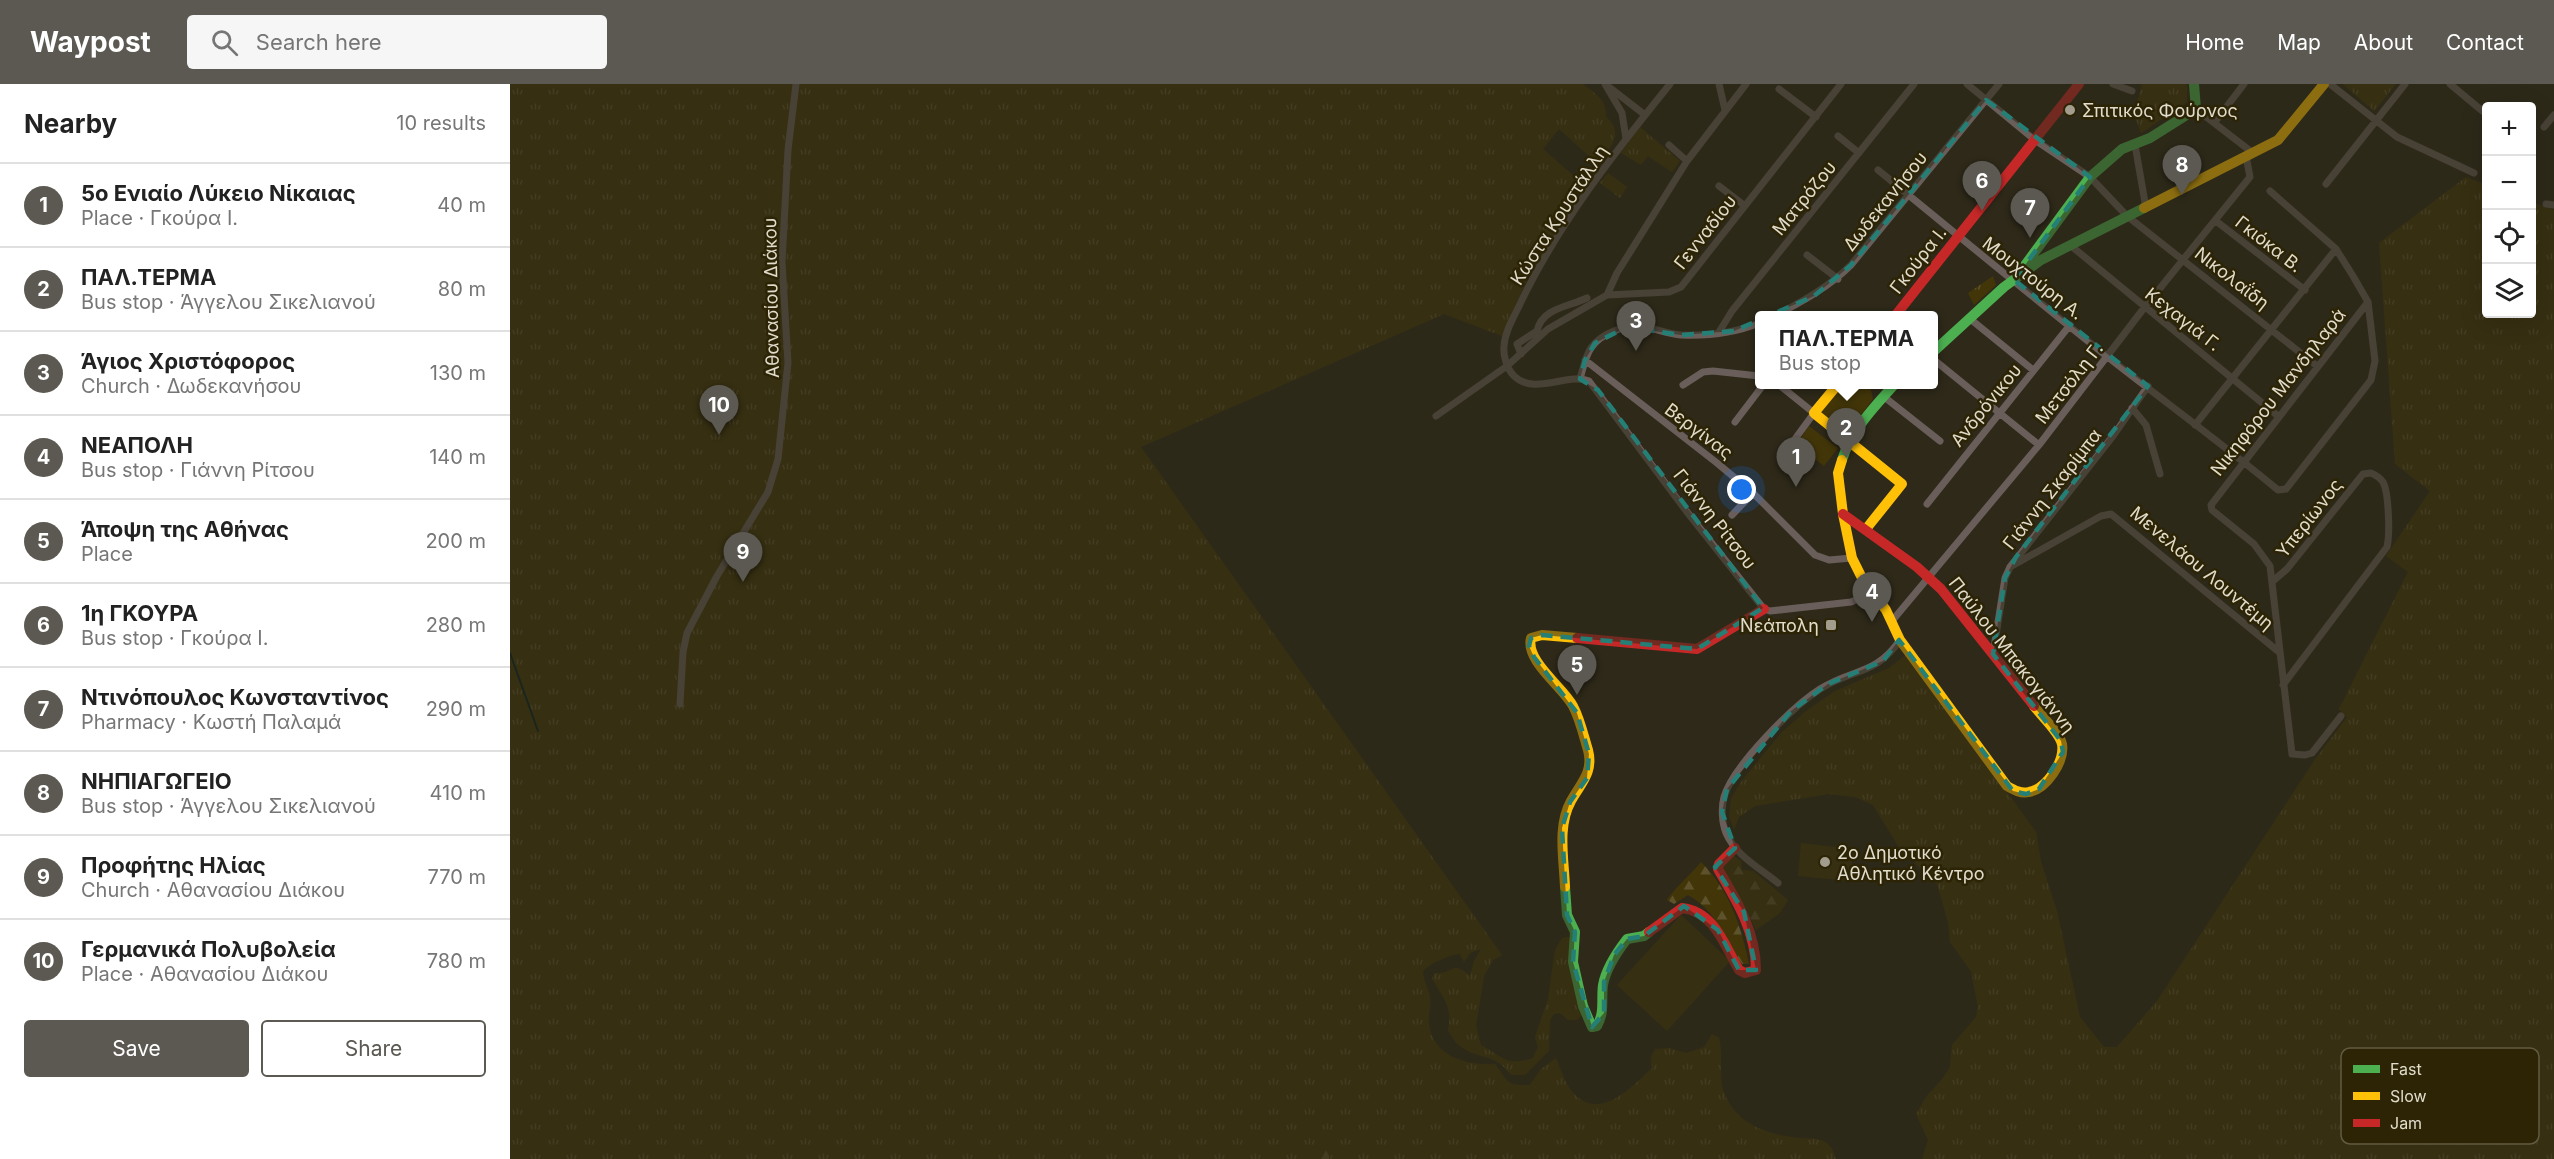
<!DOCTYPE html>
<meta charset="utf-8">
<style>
body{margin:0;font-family:Inter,sans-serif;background:#f6f6f6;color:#222}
.controls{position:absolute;right:18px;top:18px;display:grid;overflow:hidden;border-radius:6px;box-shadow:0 6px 24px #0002}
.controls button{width:54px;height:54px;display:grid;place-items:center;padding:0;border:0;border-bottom:2px solid #e0e0e0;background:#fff;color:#222;font:30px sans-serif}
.you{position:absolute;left:1232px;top:406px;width:21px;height:21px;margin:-15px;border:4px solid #fff;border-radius:50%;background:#1a73e8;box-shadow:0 0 0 9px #1a73e833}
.badge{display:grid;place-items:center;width:39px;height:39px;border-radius:50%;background:#5c5952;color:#fff;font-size:20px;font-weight:700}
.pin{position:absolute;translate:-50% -50px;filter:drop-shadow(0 2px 3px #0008)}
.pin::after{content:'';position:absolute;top:32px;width:21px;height:18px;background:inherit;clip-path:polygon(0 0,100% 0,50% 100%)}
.popup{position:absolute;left:1245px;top:227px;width:183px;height:78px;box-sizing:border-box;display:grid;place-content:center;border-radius:6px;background:#fff;filter:drop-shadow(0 2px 4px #0005);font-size:20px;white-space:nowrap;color:#767676}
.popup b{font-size:22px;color:#222}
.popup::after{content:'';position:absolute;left:50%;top:100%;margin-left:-12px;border:12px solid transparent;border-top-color:#fff}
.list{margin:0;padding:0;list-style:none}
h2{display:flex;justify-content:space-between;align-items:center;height:78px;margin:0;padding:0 24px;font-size:26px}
h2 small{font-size:20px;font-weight:400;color:#767676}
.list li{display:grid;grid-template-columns:39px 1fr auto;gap:18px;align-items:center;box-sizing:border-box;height:84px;padding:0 24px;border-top:2px solid #e0e0e0}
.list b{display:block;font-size:22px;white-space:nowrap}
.list p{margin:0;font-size:20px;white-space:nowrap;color:#767676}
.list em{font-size:20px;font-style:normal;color:#767676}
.actions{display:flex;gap:12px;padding:18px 24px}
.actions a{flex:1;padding:14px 0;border:2px solid #5c5952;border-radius:6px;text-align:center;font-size:21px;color:#5c5952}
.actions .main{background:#5c5952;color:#fff}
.icon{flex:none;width:33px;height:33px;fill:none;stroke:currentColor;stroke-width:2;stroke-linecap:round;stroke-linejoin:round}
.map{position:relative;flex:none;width:2044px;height:1075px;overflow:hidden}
header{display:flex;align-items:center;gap:36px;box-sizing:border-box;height:84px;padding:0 30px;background:#5c5952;color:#fff}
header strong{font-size:28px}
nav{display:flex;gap:33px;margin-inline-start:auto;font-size:21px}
.search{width:420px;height:54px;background:#f6f6f6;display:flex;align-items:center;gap:15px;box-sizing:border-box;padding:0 21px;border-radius:6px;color:#767676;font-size:22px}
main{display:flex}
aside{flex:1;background:#fff}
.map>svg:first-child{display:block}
</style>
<header>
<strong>Waypost</strong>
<div class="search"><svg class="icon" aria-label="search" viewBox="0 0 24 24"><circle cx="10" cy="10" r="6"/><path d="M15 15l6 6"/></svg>Search here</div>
<nav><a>Home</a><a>Map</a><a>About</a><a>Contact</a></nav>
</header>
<main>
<aside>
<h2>Nearby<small>10 results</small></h2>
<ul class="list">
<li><span class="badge">1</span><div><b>5ο Ενιαίο Λύκειο Νίκαιας</b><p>Place · Γκούρα Ι.</p></div><em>40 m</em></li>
<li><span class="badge">2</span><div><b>ΠΑΛ.ΤΕΡΜΑ</b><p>Bus stop · Άγγελου Σικελιανού</p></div><em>80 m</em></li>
<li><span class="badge">3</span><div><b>Άγιος Χριστόφορος</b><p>Church · Δωδεκανήσου</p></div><em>130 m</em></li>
<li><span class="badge">4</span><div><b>ΝΕΑΠΟΛΗ</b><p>Bus stop · Γιάννη Ρίτσου</p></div><em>140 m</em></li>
<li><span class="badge">5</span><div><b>Άποψη της Αθήνας</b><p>Place</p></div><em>200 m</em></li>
<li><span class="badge">6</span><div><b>1η ΓΚΟΥΡΑ</b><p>Bus stop · Γκούρα Ι.</p></div><em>280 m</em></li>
<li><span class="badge">7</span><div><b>Ντινόπουλος Κωνσταντίνος</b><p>Pharmacy · Κωστή Παλαμά</p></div><em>290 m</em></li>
<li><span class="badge">8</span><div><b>ΝΗΠΙΑΓΩΓΕΙΟ</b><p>Bus stop · Άγγελου Σικελιανού</p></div><em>410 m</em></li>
<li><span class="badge">9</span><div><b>Προφήτης Ηλίας</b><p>Church · Αθανασίου Διάκου</p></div><em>770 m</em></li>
<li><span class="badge">10</span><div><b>Γερμανικά Πολυβολεία</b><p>Place · Αθανασίου Διάκου</p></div><em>780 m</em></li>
</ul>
<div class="actions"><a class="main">Save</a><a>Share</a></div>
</aside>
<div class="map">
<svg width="2044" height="1075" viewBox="0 0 2044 1075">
<defs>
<pattern id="grass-tufts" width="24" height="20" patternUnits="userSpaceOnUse" patternTransform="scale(1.5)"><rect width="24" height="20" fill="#423609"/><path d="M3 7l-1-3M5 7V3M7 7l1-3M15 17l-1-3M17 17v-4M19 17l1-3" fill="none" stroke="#5d522c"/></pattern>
<pattern id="forest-firs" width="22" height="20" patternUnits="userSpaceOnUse" patternTransform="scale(1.5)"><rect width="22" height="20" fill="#423609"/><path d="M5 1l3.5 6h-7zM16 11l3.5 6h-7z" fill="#5d522c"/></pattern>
</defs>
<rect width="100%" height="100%" fill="#2e2919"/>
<!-- grass -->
<path fill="url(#grass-tufts)" d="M 0,0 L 1073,0 C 1085,10 1097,15 1096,33 C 1115,48 1100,65 1088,80 L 1049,45 L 1033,65 L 1073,100 L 1012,206 L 992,252 L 934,230 L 631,363 L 992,871 L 983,876 L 974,892 L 966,942 L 971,961 C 993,973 996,983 1023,974 L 1028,963 L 1025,953 L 1038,915 L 1045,866 L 1052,854 L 1057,853 L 1061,855 L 1075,928 L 1067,936 L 1058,936 L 1050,929 L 1044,930 L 1040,936 L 1039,967 L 1015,991 L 1001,991 C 983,967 969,977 950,962 C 945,959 941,951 938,946 C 943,921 933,915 922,894 L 925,889 C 944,891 941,875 960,892 L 964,877 L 971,865 L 960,869 L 954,878 L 950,870 C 941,870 919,880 913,887 C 913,897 919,904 920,914 C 921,925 917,935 920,946 C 927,974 960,982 985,980 C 998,996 994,1002 1020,1001 L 1031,985 L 1046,974 C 1050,984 1054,996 1060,1005 C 1087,1041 1121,1004 1142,984 L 1141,973 L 1145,965 L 1159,964 L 1176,969 L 1194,963 L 1202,950 L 1209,954 C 1214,973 1207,995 1216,1013 C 1229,1042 1260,1051 1290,1054 C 1300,1055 1312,1053 1320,1062 C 1323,1065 1324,1071 1326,1075 L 0,1075 Z
M 1632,0 L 1677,0 L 1677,18 L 1631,49 L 1624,31 Z
M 1833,0 L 1886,0 L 1864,27 Z
M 1130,43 L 1170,77 L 1162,88 L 1138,72 L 1131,81 L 1111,69 Z
M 1098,89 L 1117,103 L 1110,114 L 1090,99 Z
M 1956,93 L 1976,101 L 1976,230 L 2022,230 L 2022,118 L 2044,126 L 2044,1075 L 1412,1075 L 1418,1056 L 1406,1030 L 1416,1013 L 1434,993 L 1440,983 L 1442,961 L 1466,933 L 1468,923 L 1461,887 L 1440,858 L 1438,838 L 1427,800 L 1390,765 L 1363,721 L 1345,713 L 1319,710 L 1245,722 L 1229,733 L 1224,746 L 1219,732 L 1221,715 L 1230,699 L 1271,649 L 1296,627 L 1325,607 L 1379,584 L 1394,572 L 1399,573 L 1526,748 L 1531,778 L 1547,827 L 1570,933 L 1594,963 L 1607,963 L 1647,917 L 1804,677 L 1837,633 L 1829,625 L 1898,488 L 1876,472 L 1920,407 L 1885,380 L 1869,159 Z
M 1483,192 L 1486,201 L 1464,221 L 1458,209 Z"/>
<!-- forest -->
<path fill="url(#forest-firs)" d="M 1224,772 L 1231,777 L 1232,786 L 1243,787 L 1278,816 L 1270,829 L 1246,846 L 1235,823 L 1211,784 Z
M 1191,778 C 1219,806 1231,841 1239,880 L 1232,880 C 1215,856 1206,826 1178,811 L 1164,820 L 1157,816 C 1163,806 1182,789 1191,778 Z
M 820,1047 L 819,1075 L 800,1075 Z"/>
<!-- pitch -->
<path fill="#423609" d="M 1332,301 L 1354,301 L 1361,306 L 1363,315 L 1334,353 L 1309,330 Z
M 1299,342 L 1328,364 L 1314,382 L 1286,361 Z
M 1291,759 L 1343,765 L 1340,797 L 1288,792 Z
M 1171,831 L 1220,877 L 1157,947 L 1107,901 Z"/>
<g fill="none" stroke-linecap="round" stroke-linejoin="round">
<!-- stream -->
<path stroke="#042123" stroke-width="2" d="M 0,569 L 28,647"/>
<!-- street -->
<path stroke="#695e5a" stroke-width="7" d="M 1095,0 L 1112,29 L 1116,55
M 1160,0 C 1105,68 1048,140 1010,220 C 1004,233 995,247 994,262 C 993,272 997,285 1004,292 C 1025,312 1058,288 1079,297 L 1177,428 L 1254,525 L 1260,527 L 1341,518 L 1362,509
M 1209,0 L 1215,26
M 1457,0 L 1525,56 L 1580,93 L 1617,132 L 1807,282
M 1603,0 L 1622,7
M 1820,0 L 1887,53 L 1964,89
M 1940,0 L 1976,30
M 1099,3 L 1135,31
M 1269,5 L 1306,33
M 1686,25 L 1743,69
M 1705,38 L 1734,0
M 2034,43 L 2044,31
M 1328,52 L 1349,69
M 1159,61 L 1177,77
M 1625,61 L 1636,124
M 1368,86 C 1445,149 1521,212 1599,274 C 1655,318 1713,360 1768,406 L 1776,405 L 1861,296 L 1865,277 L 1858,218 L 1843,192 L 1826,165 L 1760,107
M 1816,100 L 1895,0
M 1209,102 L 1235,122
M 2036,120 L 2044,121
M 1706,137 L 1795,206
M 1560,161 L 1768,332
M 1297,171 L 1328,195
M 1097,211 L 1107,189 L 1177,77 L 1236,0
M 1265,232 C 1293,217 1319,203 1341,181 L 1489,0
M 1370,232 L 1371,232
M 1459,234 L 1523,286
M 1209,248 L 1222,227 L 1404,0
M 1011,270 L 1007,260 L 1027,247 C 1032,224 1058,223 1077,214
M 1423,275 L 1529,361
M 1075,276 L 1207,379 L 1243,409 L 1305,471 L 1319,476 L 1342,474
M 1070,295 C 1073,285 1075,273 1081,264 C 1091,249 1116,240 1135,243 C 1147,245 1158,250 1171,251 C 1197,252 1225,249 1249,239
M 1268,300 L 1304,329 L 1274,370
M 1173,301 L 1193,288 L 1203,287 L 1249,292
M 1373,312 L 1430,357
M 1622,324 L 1636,341 L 1650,390
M 926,332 L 997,282 L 1038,245 L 1097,211 L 1159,208 L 1171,203 L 1331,0
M 1225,338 L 1254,300
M 1685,341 L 1826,165
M 1417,420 L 1560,241
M 1222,431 L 1243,409
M 1500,483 L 1591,432 L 1601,430 L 1769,568
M 1763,497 L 1777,485 L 1853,390 L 1861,389 C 1866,391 1870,394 1873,398 C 1879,409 1880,451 1877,463 L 1773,601
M 1382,537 L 1529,361 L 1634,224 L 1740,93 L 1736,72
M 1483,570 L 1495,494 L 1500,483 L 1603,352 L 1638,302
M 170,620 L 173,568 L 177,549 L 207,492 L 258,408 L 268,375 L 278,279 L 272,178 L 278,66 L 286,0
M 1831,632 L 1802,669 L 1795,671 L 1782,670 L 1760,482 L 1744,460 L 1702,426 L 1701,421 L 1858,218
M 1268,799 C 1251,785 1225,771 1216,749 C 1212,739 1211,724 1214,713 C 1223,682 1282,623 1310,605 C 1343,584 1365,592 1390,556"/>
<!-- fast -->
<path stroke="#4caf50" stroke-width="10" d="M 1510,188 L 1580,93 L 1612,65 L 1640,54 L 1686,25 L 1684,0
M 1423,268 L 1494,203 L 1531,176 L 1634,124
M 1332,376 C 1341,347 1365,322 1385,300
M 1055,803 L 1057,831 L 1065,848 L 1063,878 L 1073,922 L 1082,943 L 1087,942 C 1095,928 1091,916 1093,901 C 1096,884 1107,868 1117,855 L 1134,852 L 1139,848"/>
<!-- slow -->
<path stroke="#ffc107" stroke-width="10" d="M 1634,124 L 1768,56 L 1814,0
M 1328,300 L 1304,329 L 1392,400 L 1356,445
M 1332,376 L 1328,389 L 1333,430 L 1342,474 L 1351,492 L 1376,526 L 1390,556 L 1497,702 C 1504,706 1511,710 1519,708 C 1536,705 1555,678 1552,660 C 1549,648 1532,633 1524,622
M 1055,803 C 1054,775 1047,742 1061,717 C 1070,700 1084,689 1078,666 C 1074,653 1070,635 1063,622 C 1053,603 1015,577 1021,554 L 1032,551 L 1067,554"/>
<!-- jam -->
<path stroke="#c62828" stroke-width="10" d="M 1385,232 L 1569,0
M 1333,430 L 1407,483 L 1431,505 L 1524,622
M 1067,554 L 1187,565 L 1254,525
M 1139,848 L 1172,824 C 1205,828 1214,861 1229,886 L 1235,889 L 1246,886 C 1246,848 1227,817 1208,785 L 1209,780 L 1225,764"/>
</g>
<!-- marked area -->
<path d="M0 0H2044V1075H0ZM 1476,16 L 1580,93 L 1504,196 L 1638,302 L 1506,473 L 1495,494 L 1483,570 L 1551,657 L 1553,668 L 1529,705 L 1516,710 L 1503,707 L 1389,556 L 1373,577 L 1318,600 L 1281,627 L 1217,705 L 1212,728 L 1225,764 L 1205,783 L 1234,828 L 1246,886 L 1229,886 L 1208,846 L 1174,822 L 1134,852 L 1117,855 L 1104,871 L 1094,898 L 1094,929 L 1082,943 L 1063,878 L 1065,848 L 1057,831 L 1052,744 L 1060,718 L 1077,694 L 1079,670 L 1067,629 L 1024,573 L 1019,562 L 1021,554 L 1032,551 L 1187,565 L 1253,524 L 1088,306 L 1070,295 L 1075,276 L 1085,259 L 1117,243 L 1171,251 L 1224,247 L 1304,212 L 1341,181 Z" fill="#2e2919" fill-opacity=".55" fill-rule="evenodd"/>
<path fill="none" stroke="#248077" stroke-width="4.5" stroke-dasharray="12 8" stroke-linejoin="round" d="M 1476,16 L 1580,93 L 1504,196 L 1638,302 L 1506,473 L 1495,494 L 1483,570 L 1551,657 L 1553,668 L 1529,705 L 1516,710 L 1503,707 L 1389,556 L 1373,577 L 1318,600 L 1281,627 L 1217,705 L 1212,728 L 1225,764 L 1205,783 L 1234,828 L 1246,886 L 1229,886 L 1208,846 L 1174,822 L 1134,852 L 1117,855 L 1104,871 L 1094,898 L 1094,929 L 1082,943 L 1063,878 L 1065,848 L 1057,831 L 1052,744 L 1060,718 L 1077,694 L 1079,670 L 1067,629 L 1024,573 L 1019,562 L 1021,554 L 1032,551 L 1187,565 L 1253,524 L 1088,306 L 1070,295 L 1075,276 L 1085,259 L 1117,243 L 1171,251 L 1224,247 L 1304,212 L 1341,181 Z"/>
<!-- markers -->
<g fill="#a29d8d" stroke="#2d2406" stroke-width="2">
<circle cx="1560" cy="26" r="6"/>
<rect x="1315" y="535" width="12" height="12" rx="3"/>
<circle cx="1315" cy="778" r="6"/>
</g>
<g text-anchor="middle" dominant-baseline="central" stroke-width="5" stroke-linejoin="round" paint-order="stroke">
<!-- poi labels -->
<g font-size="18" fill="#e1dccb" stroke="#2d2406" text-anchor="start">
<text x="1572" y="26">Σπιτικός Φούρνος</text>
<text x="1309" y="541" text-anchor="end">Νεάπολη</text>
<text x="1327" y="768">2o Δημοτικό<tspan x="1327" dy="21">Αθλητικό Κέντρο</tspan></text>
</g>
<!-- street labels -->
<g font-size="18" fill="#e1dccb" stroke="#2d2406">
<text transform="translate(1294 114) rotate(-51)">Ματρόζου</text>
<text transform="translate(1375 117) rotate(-51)">Δωδεκανήσου</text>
<text transform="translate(1049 131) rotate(-57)">Κώστα Κρυστάλλη</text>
<text transform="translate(1195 148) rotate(-52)">Γενναδίου</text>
<text transform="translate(1759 160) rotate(38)">Γκιόκα Β.</text>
<text transform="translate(1408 176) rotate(-52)">Γκούρα Ι.</text>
<text transform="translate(1523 194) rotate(38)">Μουχτούρη Α.</text>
<text transform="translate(1722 194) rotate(38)">Νικολαΐδη</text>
<text transform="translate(261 214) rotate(-91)">Αθανασίου Διάκου</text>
<text transform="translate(1673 235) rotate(38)">Κεχαγιά Γ.</text>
<text transform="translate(1559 299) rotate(-52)">Μετσόλη Γ.</text>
<text transform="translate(1768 308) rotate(-52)">Νικηφόρου Μανδηλαρά</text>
<text transform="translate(1476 321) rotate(-51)">Ανδρόνικου</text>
<text transform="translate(1189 347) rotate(37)">Βεργίνας</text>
<text transform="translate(1542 405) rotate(-52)">Γιάννη Σκαρίμπα</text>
<text transform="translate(1799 434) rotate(-52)">Υπερίωνος</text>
<text transform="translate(1205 435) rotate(52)">Γιάννη Ρίτσου</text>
<text transform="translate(1692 484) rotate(40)">Μενελάου Λουντέμη</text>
<text transform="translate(1502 571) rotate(52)">Παύλου Μπακογιάννη</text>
</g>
</g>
<!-- legend -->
<rect x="1831" y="964" width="198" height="96" rx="9" fill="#2d2406" stroke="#635b41" stroke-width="1.5"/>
<rect x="1843" y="981" width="27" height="8" fill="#4caf50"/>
<rect x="1843" y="1008" width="27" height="8" fill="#ffc107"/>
<rect x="1843" y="1035" width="27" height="8" fill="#c62828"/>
<g font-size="16" fill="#e1dccb">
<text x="1880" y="991">Fast</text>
<text x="1880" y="1018">Slow</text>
<text x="1880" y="1045">Jam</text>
</g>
</svg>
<div class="controls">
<button>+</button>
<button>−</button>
<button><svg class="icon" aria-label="locate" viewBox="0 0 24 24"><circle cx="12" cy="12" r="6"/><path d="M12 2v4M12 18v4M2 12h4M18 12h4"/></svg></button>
<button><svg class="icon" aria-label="layers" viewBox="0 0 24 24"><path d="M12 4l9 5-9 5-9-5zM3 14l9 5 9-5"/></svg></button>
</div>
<div class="you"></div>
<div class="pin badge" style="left:1286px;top:403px">1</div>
<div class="pin badge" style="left:1336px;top:374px">2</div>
<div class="popup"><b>ΠΑΛ.ΤΕΡΜΑ</b>Bus stop</div>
<div class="pin badge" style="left:1126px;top:267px">3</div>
<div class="pin badge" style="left:1362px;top:538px">4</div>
<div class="pin badge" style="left:1067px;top:611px">5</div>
<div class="pin badge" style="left:1472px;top:127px">6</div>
<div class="pin badge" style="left:1520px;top:154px">7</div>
<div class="pin badge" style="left:1672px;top:111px">8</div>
<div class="pin badge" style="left:233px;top:498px">9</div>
<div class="pin badge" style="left:209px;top:351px">10</div>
</div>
</main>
